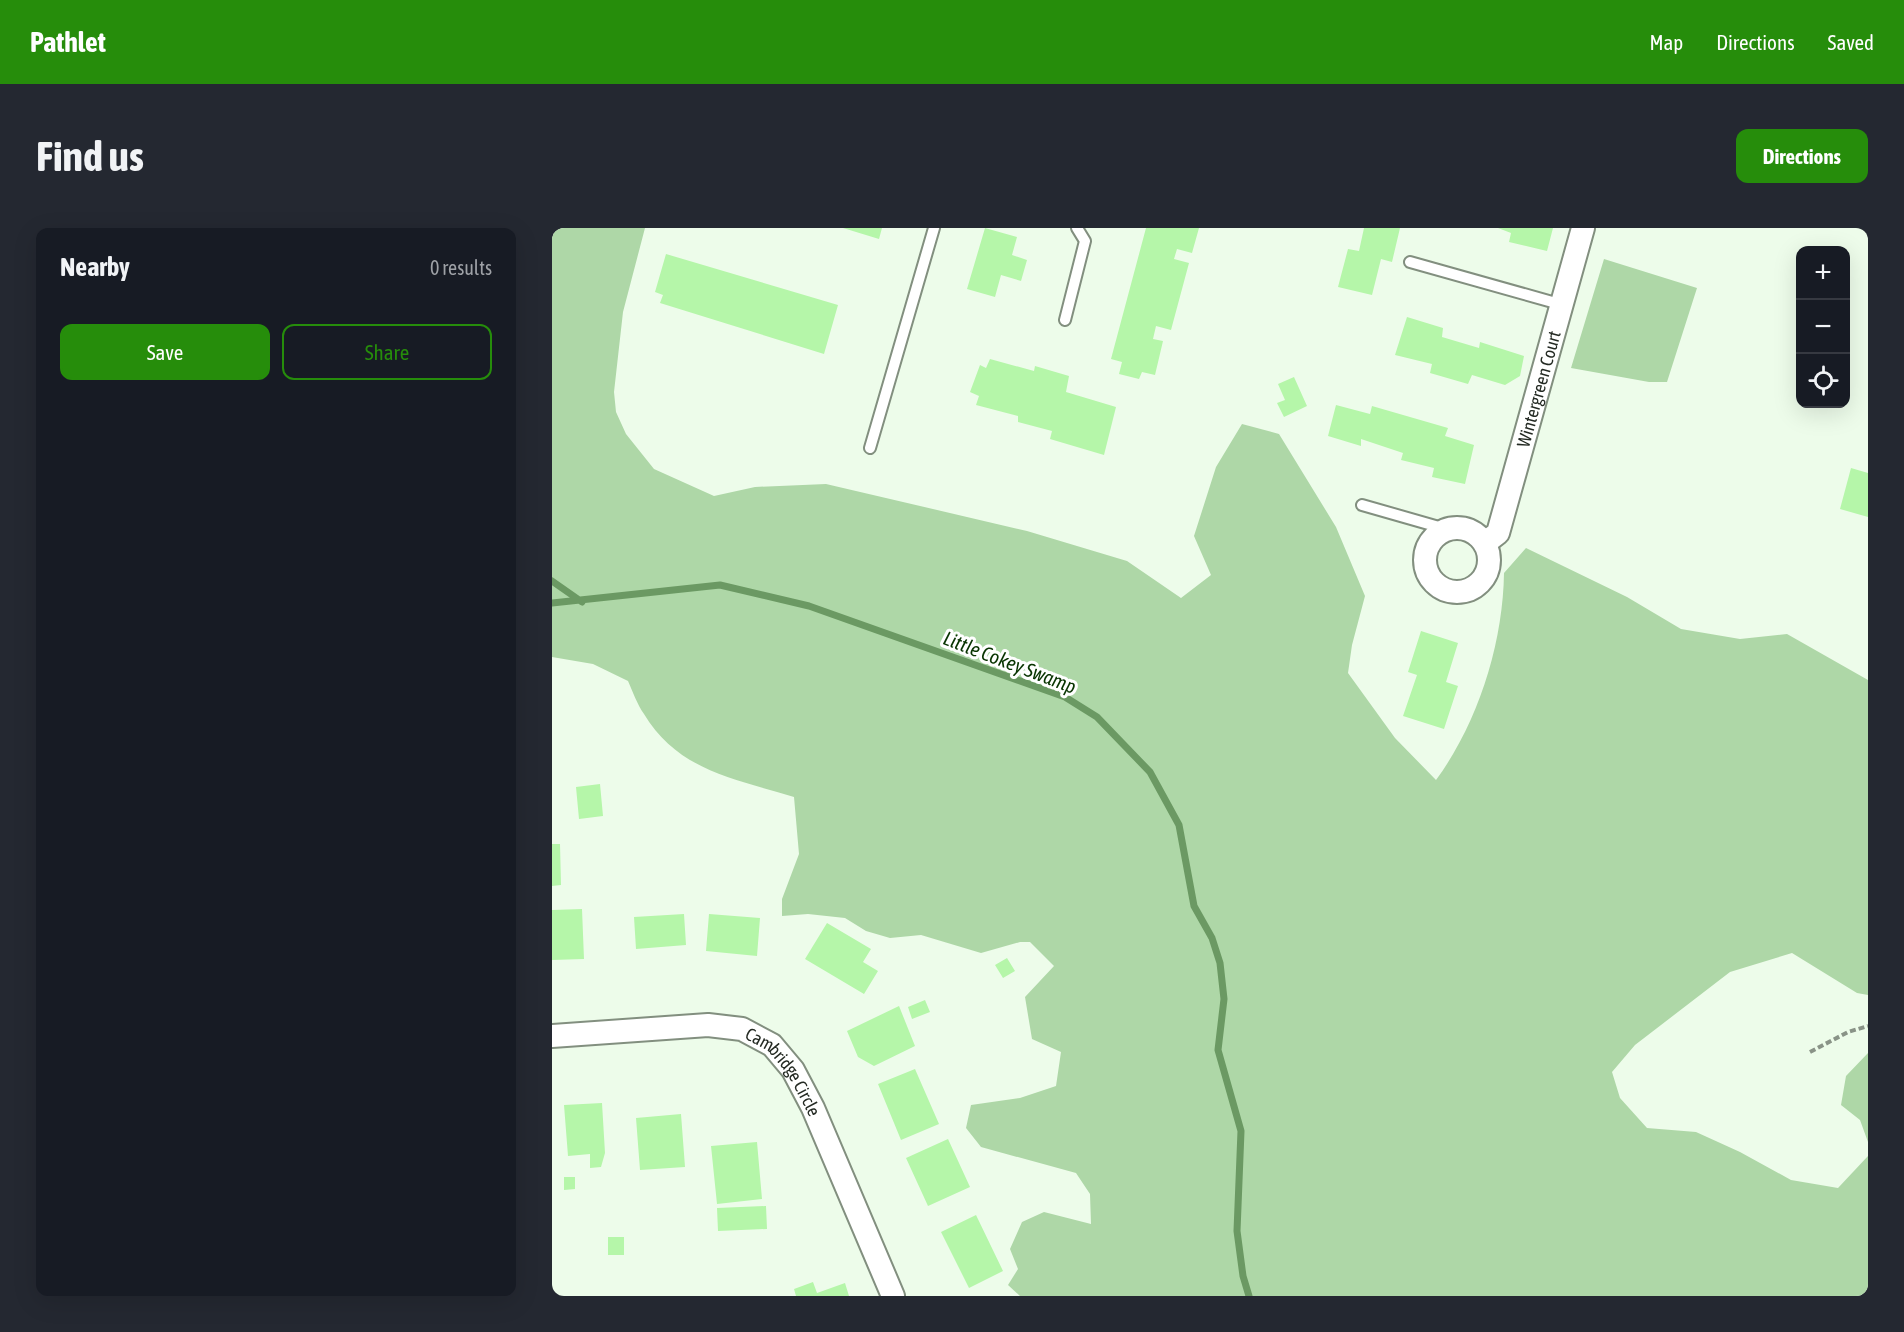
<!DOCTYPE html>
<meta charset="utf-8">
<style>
body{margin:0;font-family:"Asap Condensed",sans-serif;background:#242831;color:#f1f3f6}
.controls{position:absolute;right:18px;top:18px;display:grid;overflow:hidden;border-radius:12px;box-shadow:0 6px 24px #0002}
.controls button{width:54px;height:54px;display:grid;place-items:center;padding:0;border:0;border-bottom:2px solid #363941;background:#171b24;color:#f1f3f6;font:30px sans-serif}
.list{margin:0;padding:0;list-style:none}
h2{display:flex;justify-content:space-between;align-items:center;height:78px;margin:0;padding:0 24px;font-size:26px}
h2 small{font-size:20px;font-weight:400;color:#9ea1a6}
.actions{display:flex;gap:12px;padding:18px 24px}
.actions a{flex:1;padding:14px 0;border:2px solid #268d0b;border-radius:12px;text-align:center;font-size:21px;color:#268d0b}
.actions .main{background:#268d0b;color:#fff}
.icon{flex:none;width:33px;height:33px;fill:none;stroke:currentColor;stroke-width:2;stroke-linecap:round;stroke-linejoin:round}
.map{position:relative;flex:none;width:1316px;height:1068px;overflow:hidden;border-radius:12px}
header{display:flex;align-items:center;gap:36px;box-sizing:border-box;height:84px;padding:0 30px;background:#268d0b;color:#fff}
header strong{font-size:28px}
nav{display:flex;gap:33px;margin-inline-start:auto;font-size:21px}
.intro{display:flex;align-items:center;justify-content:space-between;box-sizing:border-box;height:144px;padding:0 36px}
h1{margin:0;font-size:42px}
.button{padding:15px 27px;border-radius:12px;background:#268d0b;color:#fff;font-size:21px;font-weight:700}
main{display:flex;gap:36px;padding:0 36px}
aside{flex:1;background:#171b24;border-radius:12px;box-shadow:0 6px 24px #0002}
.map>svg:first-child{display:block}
</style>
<header>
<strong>Pathlet</strong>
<nav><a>Map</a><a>Directions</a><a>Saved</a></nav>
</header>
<div class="intro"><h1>Find us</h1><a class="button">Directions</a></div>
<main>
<aside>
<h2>Nearby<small>0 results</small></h2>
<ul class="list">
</ul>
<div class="actions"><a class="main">Save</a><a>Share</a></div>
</aside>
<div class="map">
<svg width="1316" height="1068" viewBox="0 0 1316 1068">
<rect width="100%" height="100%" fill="#edfcea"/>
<!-- green -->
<path fill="#aed7a7" d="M 0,0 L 93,0 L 71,84 L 62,164 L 64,184 L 74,206 L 102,241 L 162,268 L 203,259 L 274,256 L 475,303 L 575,333 L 629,370 L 659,347 L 642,308 L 664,239 L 690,196 L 727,206 L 784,299 L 813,368 L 800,417 L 796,445 L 843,510 L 884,552 C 926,495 951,416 952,345 L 974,320 L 1075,369 L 1129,401 L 1188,411 L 1235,406 L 1316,452 L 1316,767 L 1305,765 L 1240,725 L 1178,744 L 1083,817 L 1060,844 L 1068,870 L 1095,900 L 1144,904 L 1188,924 L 1239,952 L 1286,960 L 1316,928 L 1316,1068 L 468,1068 L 456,1057 L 466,1041 L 458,1021 L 470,994 L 492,984 L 539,996 L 538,966 L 524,945 L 429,919 L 414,900 L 419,877 L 468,870 L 504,858 L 509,824 L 480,811 L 473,769 L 502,738 L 478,714 L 468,714 L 429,725 L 369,707 L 338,710 L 314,703 L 293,690 L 256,686 L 230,688 L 230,671 L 247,626 L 242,569 C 184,551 126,543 92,486 C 85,476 81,464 76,453 L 41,436 L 0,429 Z
M 1052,31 L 1145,60 L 1115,154 L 1097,154 L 1019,140 Z
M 1316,825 L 1316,914 L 1308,892 L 1289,877 L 1294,848 Z"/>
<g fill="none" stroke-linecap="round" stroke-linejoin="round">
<!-- stream -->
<path stroke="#6b9963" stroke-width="7" d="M 0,353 L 30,374
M 0,375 L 168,357 L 257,378 L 513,469 L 545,489 L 598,544 L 627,597 L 642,678 L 660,710 L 668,735 L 672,771 L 666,822 L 689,903 L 685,1003 L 691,1048 L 697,1068"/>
</g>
<!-- building -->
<path fill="#b5f6a9" d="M 291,0 L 330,0 L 327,11 Z
M 433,0 L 465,9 L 460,27 L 475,32 L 469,53 L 449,47 L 443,69 L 415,61 Z
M 594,0 L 647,0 L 640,25 L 625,21 L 622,31 L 637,35 L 619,102 L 604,98 L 601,111 L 611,113 L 603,147 L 590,144 L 587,151 L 567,146 L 570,134 L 559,131 Z
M 812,0 L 848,0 L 840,34 L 829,31 L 820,67 L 786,59 L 796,21 L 807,23 Z
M 946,0 L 1001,0 L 995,23 L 957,14 L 959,5 Z
M 114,26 L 286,77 L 272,126 L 108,75 L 111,67 L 103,64 Z
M 855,89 L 891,100 L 890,109 L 927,120 L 928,114 L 972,128 L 968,148 L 953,157 L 920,147 L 916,156 L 878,145 L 880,136 L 843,127 Z
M 438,131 L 482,143 L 483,138 L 517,148 L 514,164 L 564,179 L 552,227 L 498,211 L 500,203 L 466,194 L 466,188 L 424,177 L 427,168 L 418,164 L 428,137 L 434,140 Z
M 742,149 L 755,178 L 732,189 L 725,175 L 733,172 L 726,156 Z
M 784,177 L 818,186 L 820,178 L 896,200 L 893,208 L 922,217 L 913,256 L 880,249 L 882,240 L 849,232 L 851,225 L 809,211 L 809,218 L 776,208 Z
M 1299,240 L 1316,245 L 1316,289 L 1288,281 Z
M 869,403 L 906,415 L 894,454 L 906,458 L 892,501 L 851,488 L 865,447 L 856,444 Z
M 48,556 L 51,588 L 27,591 L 24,559 Z
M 0,616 L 8,616 L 9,657 L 0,658 Z
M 30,681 L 32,731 L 0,732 L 0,682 Z
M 132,686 L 134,717 L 84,721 L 82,689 Z
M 157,686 L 208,690 L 205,728 L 154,723 Z
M 275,695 L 319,721 L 311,734 L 326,743 L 312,766 L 253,731 Z
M 455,730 L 463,743 L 451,750 L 443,737 Z
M 373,772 L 378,784 L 360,791 L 356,779 Z
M 347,778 L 363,818 L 322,838 L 306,829 L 295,803 Z
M 363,841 L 387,896 L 349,912 L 326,856 Z
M 50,875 L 53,925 L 49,939 L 38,940 L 38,926 L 16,928 L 12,877 Z
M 129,886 L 133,939 L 88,942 L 84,890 Z
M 396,911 L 418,959 L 376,978 L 354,930 Z
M 205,914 L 210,971 L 165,976 L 159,918 Z
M 12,949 L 23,949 L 23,961 L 12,962 Z
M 214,978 L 215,1001 L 166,1003 L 165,980 Z
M 424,987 L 451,1043 L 417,1060 L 389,1004 Z
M 56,1009 L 72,1009 L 72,1027 L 56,1027 Z
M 261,1054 L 265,1065 L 293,1055 L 297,1068 L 244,1068 L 242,1061 Z"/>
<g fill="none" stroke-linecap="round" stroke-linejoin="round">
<!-- lane casing -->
<g stroke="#828f7f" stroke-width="14">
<path id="lane" d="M 858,34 L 1011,77
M 513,92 L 533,13 L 525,0
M 318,220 L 382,0
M 810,277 L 894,301"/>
</g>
<!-- street casing -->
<g stroke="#828f7f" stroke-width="26">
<g id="street">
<circle cx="905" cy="332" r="32"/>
<path id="s1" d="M 933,315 L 946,305 L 1031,0"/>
<path id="s2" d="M 0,808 L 156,797 L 190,801 L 220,817 L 241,842 L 261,880 L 341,1068"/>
</g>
</g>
<!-- path -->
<path stroke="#899387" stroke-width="4" stroke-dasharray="6 3" stroke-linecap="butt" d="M 1258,824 L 1296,804 L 1316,798"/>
<!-- lane -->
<use href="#lane" stroke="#fff" stroke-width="10"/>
<!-- street -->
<use href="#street" stroke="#fff" stroke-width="22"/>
</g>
<g text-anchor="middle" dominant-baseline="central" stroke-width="6" stroke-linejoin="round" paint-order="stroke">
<!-- street labels -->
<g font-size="18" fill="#242a23" stroke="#fff">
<text stroke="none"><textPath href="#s1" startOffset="166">Wintergreen Court</textPath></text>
<text stroke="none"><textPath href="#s2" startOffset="252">Cambridge Circle</textPath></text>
</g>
<!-- water labels -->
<g font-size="20" font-style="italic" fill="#083401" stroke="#fff">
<text transform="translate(458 434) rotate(21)">Little Cokey Swamp</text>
</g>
</g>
</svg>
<div class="controls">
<button>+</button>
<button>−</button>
<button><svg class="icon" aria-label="locate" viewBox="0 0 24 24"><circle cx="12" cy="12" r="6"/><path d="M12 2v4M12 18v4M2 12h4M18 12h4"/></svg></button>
</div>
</div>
</main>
